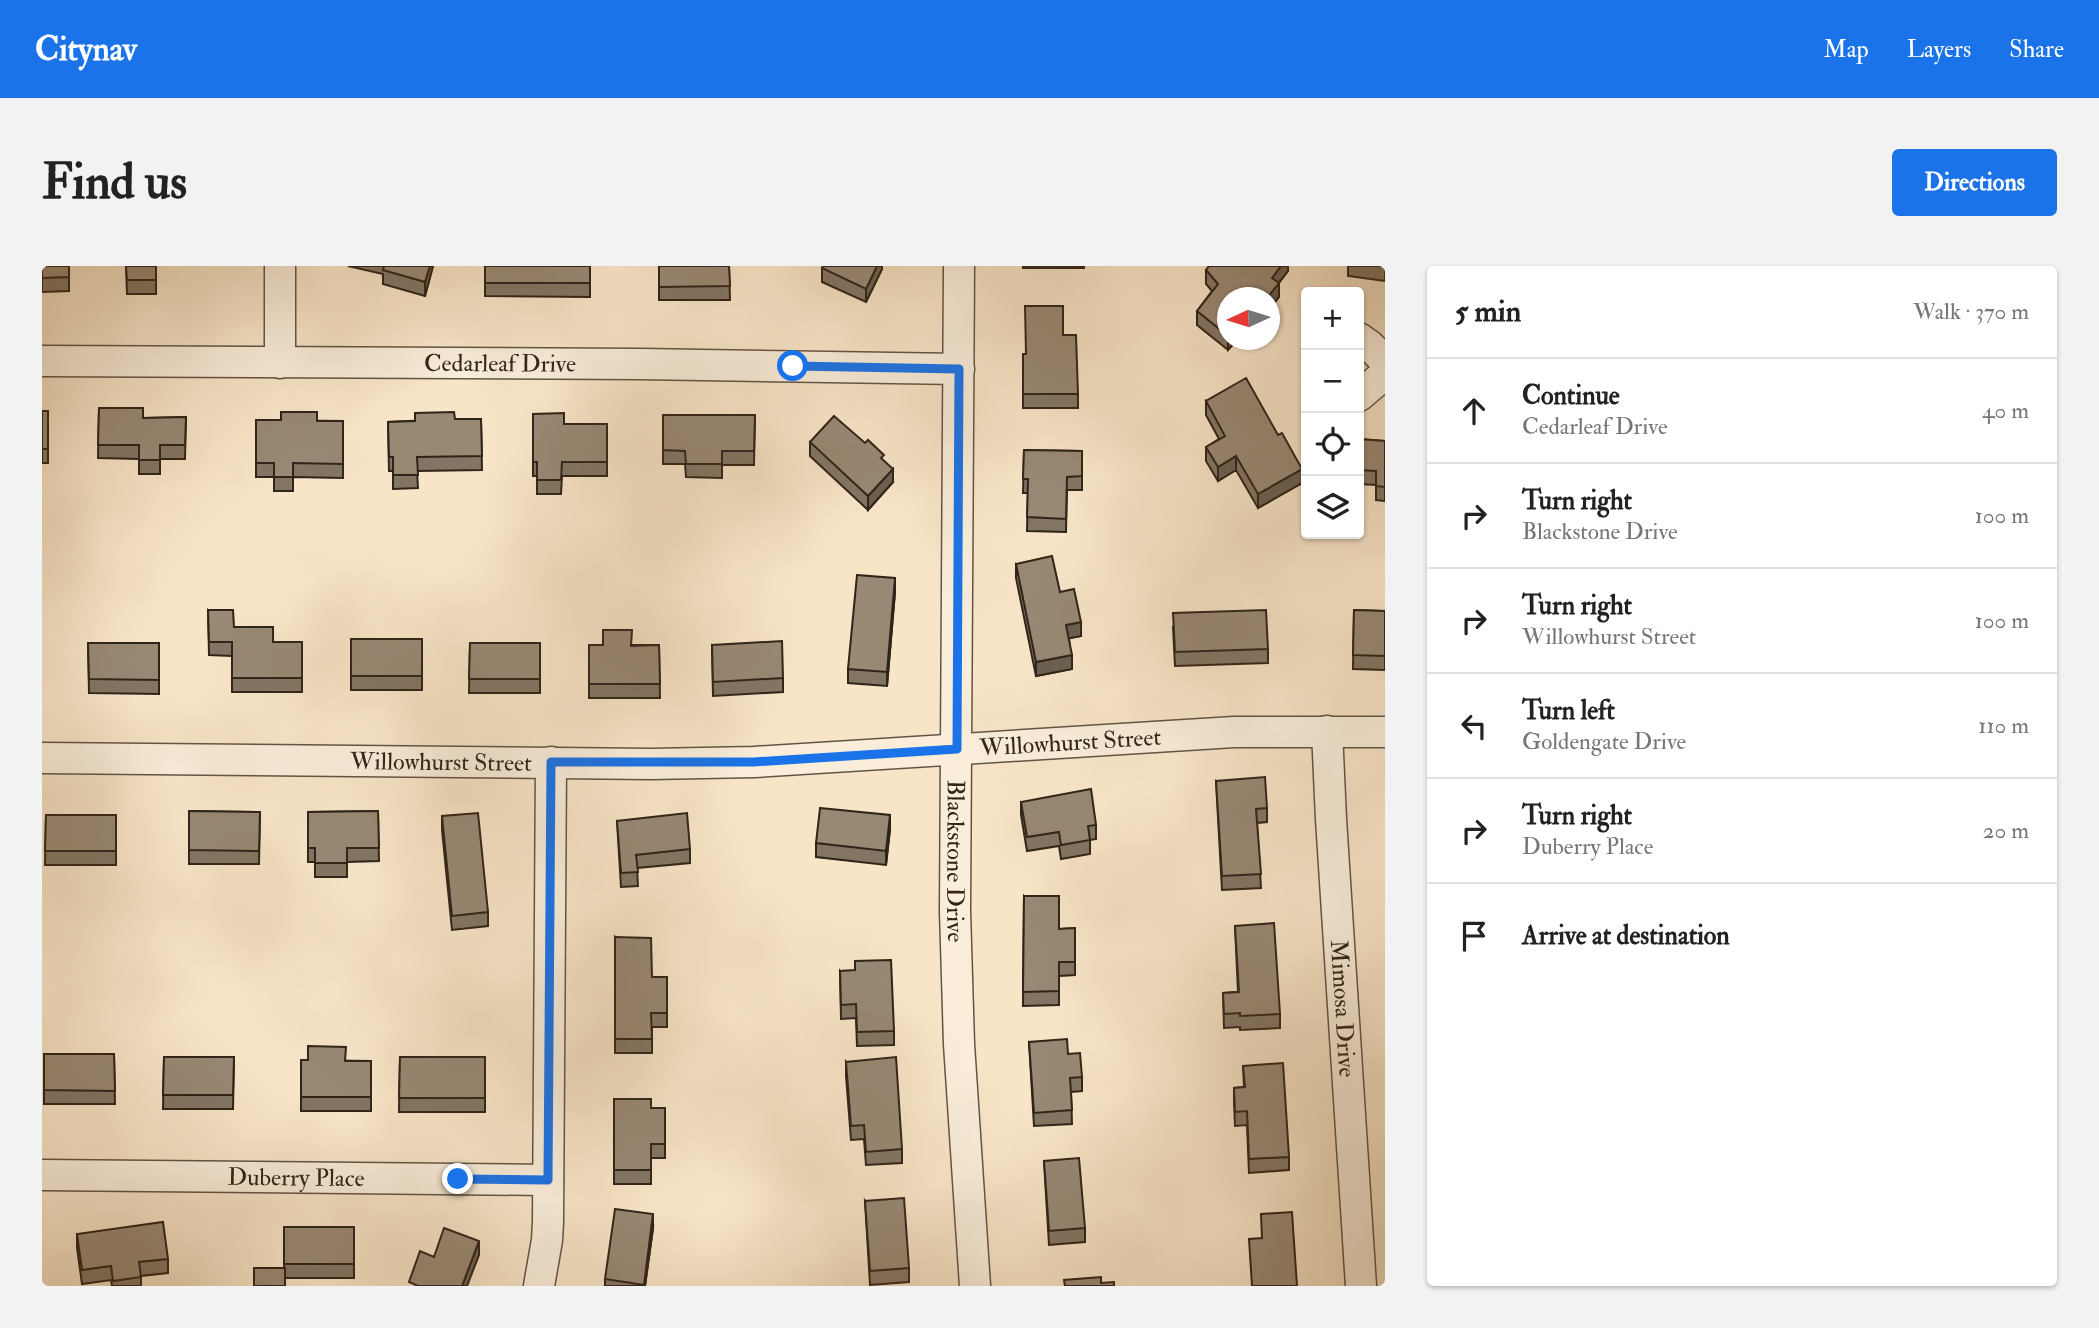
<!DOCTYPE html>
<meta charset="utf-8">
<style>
body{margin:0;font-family:"IM FELL Double Pica",serif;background:#f2f2f2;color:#222}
.controls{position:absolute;right:21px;top:21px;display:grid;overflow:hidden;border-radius:7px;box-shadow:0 2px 5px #0004}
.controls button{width:63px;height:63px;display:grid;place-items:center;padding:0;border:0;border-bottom:2px solid #e0e0e0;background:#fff;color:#222;font:35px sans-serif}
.compass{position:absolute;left:1175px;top:21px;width:63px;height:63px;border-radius:50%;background:#fff;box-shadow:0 2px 5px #0004;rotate:266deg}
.stop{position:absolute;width:21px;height:21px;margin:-16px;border:5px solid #1a73e8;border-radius:50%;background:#fff}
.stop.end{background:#1a73e8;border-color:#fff;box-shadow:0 2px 7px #0008}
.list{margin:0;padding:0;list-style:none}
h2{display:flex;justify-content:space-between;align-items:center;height:91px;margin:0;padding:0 28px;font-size:30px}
h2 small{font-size:23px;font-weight:400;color:#767676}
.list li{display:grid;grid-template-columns:46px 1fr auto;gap:21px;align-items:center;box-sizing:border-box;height:105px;padding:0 28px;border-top:2px solid #e0e0e0}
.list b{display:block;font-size:26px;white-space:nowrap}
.list p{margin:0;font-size:23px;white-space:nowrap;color:#767676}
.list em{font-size:23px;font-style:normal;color:#767676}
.icon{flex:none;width:38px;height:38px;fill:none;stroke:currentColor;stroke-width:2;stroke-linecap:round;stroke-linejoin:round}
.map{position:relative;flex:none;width:1343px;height:1020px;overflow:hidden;border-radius:7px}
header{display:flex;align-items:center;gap:42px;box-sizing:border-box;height:98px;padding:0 35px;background:#1a73e8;color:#fff}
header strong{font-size:33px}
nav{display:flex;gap:38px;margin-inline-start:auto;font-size:24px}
.intro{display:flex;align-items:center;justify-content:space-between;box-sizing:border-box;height:168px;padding:0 42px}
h1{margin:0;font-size:49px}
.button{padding:18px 32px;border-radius:7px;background:#1a73e8;color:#fff;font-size:24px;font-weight:700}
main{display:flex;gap:42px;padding:0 42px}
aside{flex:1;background:#fff;border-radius:7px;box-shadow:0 2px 5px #0004}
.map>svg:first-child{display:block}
</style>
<header>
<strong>Citynav</strong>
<nav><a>Map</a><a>Layers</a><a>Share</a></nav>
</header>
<div class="intro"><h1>Find us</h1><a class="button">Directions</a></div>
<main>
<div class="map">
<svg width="1343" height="1020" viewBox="0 0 1343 1020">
<rect width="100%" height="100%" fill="#f8e5c8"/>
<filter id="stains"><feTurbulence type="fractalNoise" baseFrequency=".00286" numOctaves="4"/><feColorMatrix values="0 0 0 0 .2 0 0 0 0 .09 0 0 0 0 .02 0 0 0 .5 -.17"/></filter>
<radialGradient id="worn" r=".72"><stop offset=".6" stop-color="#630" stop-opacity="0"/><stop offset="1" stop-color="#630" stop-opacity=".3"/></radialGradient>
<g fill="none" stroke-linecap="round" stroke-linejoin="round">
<!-- minor casing -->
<g stroke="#625445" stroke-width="33">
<g id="minor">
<path id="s1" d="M 917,0 L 913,645 L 917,778 L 933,1020"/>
<path d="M 1317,72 L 1327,79 L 1343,95"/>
<path id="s2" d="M 0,95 L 598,98 L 917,103"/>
<path d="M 238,97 L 238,0"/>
<path d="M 1317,130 L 1343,108"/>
<path id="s3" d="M 1285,465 L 1289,553 L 1319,1020"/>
<path id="s4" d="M 0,492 L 609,498 L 712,496 L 1192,466 L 1343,466"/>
<path id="s5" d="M 0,909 L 506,914"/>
<path d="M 497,1020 L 505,974 L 506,956 L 509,496"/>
</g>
</g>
<!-- minor -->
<use href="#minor" stroke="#faeedb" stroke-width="30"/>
</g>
<!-- wall -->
<path fill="#837564" stroke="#302419" stroke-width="2" d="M 0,0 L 27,0 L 27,25 L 0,26 Z
M 84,0 L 114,0 L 114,28 L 85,28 Z
M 306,0 L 391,0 L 383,30 L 341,18 L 341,8 Z
M 443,0 L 548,0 L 548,31 L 443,30 Z
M 617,0 L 687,0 L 688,34 L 617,34 Z
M 840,0 L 840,3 L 824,36 L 780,16 L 780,2 Z
M 981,0 L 1042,0 L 1042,2 L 981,2 Z
M 1246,0 L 1246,5 L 1237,17 L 1237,31 L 1228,42 L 1228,32 L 1186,32 L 1186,74 L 1195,74 L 1186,84 L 1155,59 L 1155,45 L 1170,25 L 1164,18 L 1164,4 Z
M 1306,0 L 1343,0 L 1343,15 L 1306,10 Z
M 1021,69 L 1036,128 L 1036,142 L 981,142 L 981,88 L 984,88 Z
M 1164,135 L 1260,217 L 1216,242 L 1194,204 L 1176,215 L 1164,195 L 1164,181 L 1177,173 L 1164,149 Z
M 57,142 L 101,152 L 144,151 L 143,193 L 118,193 L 118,208 L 97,208 L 97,193 L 56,192 Z
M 0,145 L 6,145 L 6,197 L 0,197 Z
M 491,148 L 522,158 L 565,158 L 565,210 L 520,210 L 519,228 L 495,228 L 495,210 L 491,210 Z
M 621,149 L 713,149 L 712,199 L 680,199 L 680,212 L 644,211 L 643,198 L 621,198 Z
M 413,153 L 439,153 L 440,204 L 375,205 L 376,222 L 351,223 L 351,205 L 347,205 L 346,156 Z
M 214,154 L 301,155 L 301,212 L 251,211 L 251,225 L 232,225 L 232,211 L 214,211 Z
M 1317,173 L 1343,175 L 1343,235 L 1334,234 L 1334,219 L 1317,218 Z
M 768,176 L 851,216 L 826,244 L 768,190 Z
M 982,184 L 1040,185 L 1040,224 L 1025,224 L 1024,266 L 985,265 L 986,227 L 981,227 Z
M 974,298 L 1018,326 L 1039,370 L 1027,372 L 1030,403 L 994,410 L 974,312 Z
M 853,326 L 845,420 L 806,417 L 806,403 Z
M 166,344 L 192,361 L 231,376 L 260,376 L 260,426 L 190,426 L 190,390 L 167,389 Z
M 1312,344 L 1343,345 L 1343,404 L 1311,403 Z
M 1131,361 L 1226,383 L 1226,397 L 1133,400 Z
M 309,373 L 380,373 L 380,424 L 309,424 Z
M 46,377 L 117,377 L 117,428 L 47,427 Z
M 428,377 L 498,377 L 498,427 L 427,427 Z
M 547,379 L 617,379 L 618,432 L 547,432 Z
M 670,379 L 741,412 L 741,426 L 671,430 Z
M 1174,515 L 1225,542 L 1225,556 L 1215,557 L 1219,622 L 1180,624 Z
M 979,536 L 1054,559 L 1054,573 L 1048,574 L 1048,588 L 1019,593 L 1017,580 L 985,585 L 979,549 Z
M 147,545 L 218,546 L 217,598 L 147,598 Z
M 336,545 L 337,595 L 305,596 L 305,611 L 273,611 L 273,596 L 266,596 L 266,546 Z
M 4,549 L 74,549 L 74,599 L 3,599 Z
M 400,550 L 446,646 L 446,660 L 410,664 L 400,564 Z
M 575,555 L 648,583 L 648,597 L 595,602 L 596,620 L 579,621 Z
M 848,563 L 844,599 L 774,591 L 774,577 Z
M 982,630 L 1017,663 L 1033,662 L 1033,709 L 1017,710 L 1017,739 L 981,740 Z
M 1193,660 L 1238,748 L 1238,762 L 1198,764 L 1198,761 L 1182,762 L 1181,727 L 1196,726 Z
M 573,671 L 610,711 L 625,711 L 625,761 L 610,761 L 610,787 L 573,787 Z
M 798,705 L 852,765 L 852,779 L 815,780 L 814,752 L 799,753 Z
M 987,776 L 1026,788 L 1040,811 L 1040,825 L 1029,826 L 1030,858 L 992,860 Z
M 2,788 L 72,788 L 73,838 L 2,838 Z
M 122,791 L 192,791 L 191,843 L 121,843 Z
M 358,791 L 443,791 L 443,846 L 357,846 Z
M 259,794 L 329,795 L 329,845 L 259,845 Z
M 804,796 L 860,883 L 860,897 L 824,899 L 822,873 L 809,874 L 804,810 Z
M 1201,800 L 1247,891 L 1247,904 L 1207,907 L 1205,859 L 1193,860 L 1192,836 L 1192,822 L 1202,821 Z
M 572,833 L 609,842 L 623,842 L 623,892 L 609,892 L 609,918 L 572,918 Z
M 1002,895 L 1043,962 L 1043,976 L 1007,979 Z
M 823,935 L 867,1002 L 867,1016 L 828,1019 Z
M 242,961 L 312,961 L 312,1012 L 243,1012 L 242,1002 Z
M 611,962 L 603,1020 L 563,1020 L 563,1013 Z
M 35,968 L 126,993 L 126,1007 L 99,1010 L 99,1020 L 70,1020 L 69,1014 L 40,1018 L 35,982 Z"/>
<!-- shaded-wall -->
<path fill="#6a5f51" stroke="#302419" stroke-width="2" d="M 388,0 L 391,0 L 383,30 L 383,16 Z
M 835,0 L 840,0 L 840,3 L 824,36 L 824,23 Z
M 1239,0 L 1246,0 L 1246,5 L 1231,24 L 1237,17 L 1237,31 L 1228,42 L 1228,32 L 1225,32 L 1230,12 Z
M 1186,74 L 1195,74 L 1186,84 Z
M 1194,190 L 1194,204 L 1176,215 L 1176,201 Z
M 851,203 L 851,216 L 826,244 L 826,230 Z
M 1260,203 L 1260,217 L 1216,242 L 1216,228 Z
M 853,312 L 853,326 L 845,420 L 845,406 Z
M 1039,356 L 1039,370 L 1024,373 L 1024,359 Z
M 1030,389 L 1030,403 L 994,410 L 994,396 Z
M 848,549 L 848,563 L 844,599 L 844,585 Z
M 611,948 L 611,962 L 603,1020 L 602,1020 Z
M 437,975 L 437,989 L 425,1020 L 420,1020 Z"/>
<!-- building -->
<path fill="#988874" stroke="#302419" stroke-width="2" d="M 0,0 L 27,0 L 27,11 L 0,12 Z
M 84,0 L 114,0 L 114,14 L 85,14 Z
M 342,0 L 388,0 L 383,16 L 341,4 Z
M 443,0 L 548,0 L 548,17 L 443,17 Z
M 617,0 L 687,0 L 688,20 L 617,21 Z
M 781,0 L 835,0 L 824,23 L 780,2 Z
M 1167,0 L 1239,0 L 1230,12 L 1237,17 L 1225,32 L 1186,32 L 1186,70 L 1155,45 L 1176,18 L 1164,4 Z
M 983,40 L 1021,40 L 1021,69 L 1034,69 L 1036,128 L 981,128 L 981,88 L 984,88 Z
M 1204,112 L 1236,169 L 1240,167 L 1260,203 L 1216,228 L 1194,190 L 1176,201 L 1164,181 L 1183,170 L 1164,135 Z
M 57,142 L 101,142 L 101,152 L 144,151 L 143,179 L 118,179 L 118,194 L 97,194 L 97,179 L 56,179 Z
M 0,145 L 6,145 L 6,183 L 0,183 Z
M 239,146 L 275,146 L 275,155 L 301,155 L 301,198 L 251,197 L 251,211 L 232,211 L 232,197 L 214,197 L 214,154 L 239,154 Z
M 412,146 L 413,153 L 439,153 L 440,190 L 375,191 L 376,209 L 351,209 L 351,191 L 347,191 L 346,156 L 373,155 L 373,147 Z
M 522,147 L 522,158 L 565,158 L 565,196 L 520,196 L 519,214 L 495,214 L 495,196 L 491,196 L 491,148 Z
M 621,149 L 713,149 L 712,185 L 680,185 L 680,198 L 644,198 L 643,185 L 621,184 Z
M 792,150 L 823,177 L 826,174 L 842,189 L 839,192 L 851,203 L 826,230 L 768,176 Z
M 1317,173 L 1343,175 L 1343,221 L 1334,220 L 1334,205 L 1317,204 Z
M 982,184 L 1040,185 L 1040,210 L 1025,211 L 1024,253 L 985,251 L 986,213 L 981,213 Z
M 1010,290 L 1018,326 L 1032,323 L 1039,356 L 1024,359 L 1030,389 L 994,396 L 974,298 Z
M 815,309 L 853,312 L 845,406 L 806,403 Z
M 166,344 L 191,344 L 192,361 L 231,361 L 231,376 L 260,376 L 260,412 L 190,412 L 190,376 L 167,376 Z
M 1224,344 L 1226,383 L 1133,386 L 1131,347 Z
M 1312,344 L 1343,345 L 1343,390 L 1311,389 Z
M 561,364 L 590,364 L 589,380 L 617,379 L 618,418 L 547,418 L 547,379 L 561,379 Z
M 309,373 L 380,373 L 380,410 L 309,410 Z
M 740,375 L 741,412 L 671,416 L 670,379 Z
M 46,377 L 117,377 L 117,414 L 47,413 Z
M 428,377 L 498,377 L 498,413 L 427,413 Z
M 1223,511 L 1225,542 L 1214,543 L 1219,608 L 1180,610 L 1174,515 Z
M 1049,523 L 1054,559 L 1046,560 L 1048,574 L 1019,579 L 1017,566 L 985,571 L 979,536 Z
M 778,542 L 848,549 L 844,585 L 774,577 Z
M 147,545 L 218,546 L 217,585 L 147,584 Z
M 336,545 L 337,582 L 305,582 L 305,597 L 273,597 L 273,582 L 266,582 L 266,546 Z
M 436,547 L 446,646 L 410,650 L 400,550 Z
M 645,547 L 648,583 L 594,589 L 596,606 L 579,607 L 575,555 Z
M 4,549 L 74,549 L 74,585 L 3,585 Z
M 982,630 L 1017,630 L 1017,663 L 1033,662 L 1033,696 L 1017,696 L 1017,725 L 981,726 Z
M 1232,657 L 1238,748 L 1198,750 L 1198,747 L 1182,748 L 1181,727 L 1197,726 L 1193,660 Z
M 573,671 L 609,672 L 610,711 L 625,711 L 625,747 L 609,747 L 610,773 L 573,773 Z
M 849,694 L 852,765 L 815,766 L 814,738 L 799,739 L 798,705 L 813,704 L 813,695 Z
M 1025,773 L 1026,788 L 1038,787 L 1040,811 L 1028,812 L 1030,844 L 992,847 L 987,776 Z
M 266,780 L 304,781 L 303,795 L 329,795 L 329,831 L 259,831 L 259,794 L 266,794 Z
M 2,788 L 72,788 L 73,825 L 2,824 Z
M 122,791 L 192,791 L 191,829 L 121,829 Z
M 358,791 L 443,791 L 443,832 L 357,832 Z
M 854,791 L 860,883 L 824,886 L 822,859 L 809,860 L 804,796 Z
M 1241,797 L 1247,891 L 1207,893 L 1205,845 L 1193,846 L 1192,822 L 1203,821 L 1201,800 Z
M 572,833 L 609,833 L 609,842 L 623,842 L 623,878 L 609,878 L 609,904 L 572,904 Z
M 1037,892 L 1043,962 L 1007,965 L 1002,895 Z
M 862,932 L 867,1002 L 828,1005 L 823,935 Z
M 573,943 L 611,948 L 602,1019 L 563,1013 Z
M 1250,946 L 1255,1020 L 1210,1020 L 1207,973 L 1220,972 L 1219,948 Z
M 121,956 L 126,993 L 97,996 L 99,1011 L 71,1015 L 69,1000 L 40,1004 L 35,968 Z
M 242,961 L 312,961 L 312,998 L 242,998 Z
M 402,962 L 437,975 L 420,1020 L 376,1020 L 367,1016 L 378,985 L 392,991 Z
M 212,1002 L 243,1002 L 243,1020 L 212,1020 Z
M 1059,1011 L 1059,1017 L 1072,1016 L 1072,1020 L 1023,1020 L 1022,1014 Z"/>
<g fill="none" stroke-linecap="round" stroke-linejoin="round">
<!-- route -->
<path stroke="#1a73e8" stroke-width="9" d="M 416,913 L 506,914 L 509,496 L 712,496 L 915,483 L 917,103 L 751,100"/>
</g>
<g text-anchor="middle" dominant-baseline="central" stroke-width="6" stroke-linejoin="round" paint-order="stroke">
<!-- street labels -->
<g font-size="24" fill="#302419" stroke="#faeedb">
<text stroke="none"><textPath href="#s2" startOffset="458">Cedarleaf Drive</textPath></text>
<text stroke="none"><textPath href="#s4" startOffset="1029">Willowhurst Street</textPath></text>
<text stroke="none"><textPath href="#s4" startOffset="399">Willowhurst Street</textPath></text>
<text stroke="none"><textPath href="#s1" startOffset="595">Blackstone Drive</textPath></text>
<text stroke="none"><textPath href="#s3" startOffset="278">Mimosa Drive</textPath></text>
<text stroke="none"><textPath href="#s5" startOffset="254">Duberry Place</textPath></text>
</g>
</g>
<rect width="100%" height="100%" filter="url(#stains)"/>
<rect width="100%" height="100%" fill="url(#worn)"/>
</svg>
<div class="controls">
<button>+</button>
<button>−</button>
<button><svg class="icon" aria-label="locate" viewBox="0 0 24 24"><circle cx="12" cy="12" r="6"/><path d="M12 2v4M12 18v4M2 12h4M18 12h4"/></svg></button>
<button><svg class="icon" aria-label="layers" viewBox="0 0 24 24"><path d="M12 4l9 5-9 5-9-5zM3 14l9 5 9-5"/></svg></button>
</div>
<svg class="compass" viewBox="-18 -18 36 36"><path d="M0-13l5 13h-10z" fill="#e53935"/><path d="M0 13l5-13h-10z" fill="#767676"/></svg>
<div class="stop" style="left:751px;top:100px"></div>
<div class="stop end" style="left:416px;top:913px"></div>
</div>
<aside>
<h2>5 min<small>Walk · 370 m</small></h2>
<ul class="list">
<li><svg class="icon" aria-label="ahead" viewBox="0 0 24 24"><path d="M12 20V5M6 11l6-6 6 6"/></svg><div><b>Continue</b><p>Cedarleaf Drive</p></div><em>40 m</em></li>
<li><svg class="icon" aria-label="right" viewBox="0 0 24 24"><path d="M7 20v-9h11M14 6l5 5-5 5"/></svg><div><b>Turn right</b><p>Blackstone Drive</p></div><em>100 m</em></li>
<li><svg class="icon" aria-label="right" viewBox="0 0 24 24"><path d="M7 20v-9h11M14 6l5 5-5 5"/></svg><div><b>Turn right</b><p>Willowhurst Street</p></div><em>100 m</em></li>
<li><svg class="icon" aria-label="left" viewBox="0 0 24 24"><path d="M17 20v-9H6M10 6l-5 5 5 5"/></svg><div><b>Turn left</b><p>Goldengate Drive</p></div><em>110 m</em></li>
<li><svg class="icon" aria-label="right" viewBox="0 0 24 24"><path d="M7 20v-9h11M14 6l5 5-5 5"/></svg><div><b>Turn right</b><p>Duberry Place</p></div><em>20 m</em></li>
<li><svg class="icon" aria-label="arrive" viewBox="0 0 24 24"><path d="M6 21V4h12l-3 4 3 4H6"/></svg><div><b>Arrive at destination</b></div></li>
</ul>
</aside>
</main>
